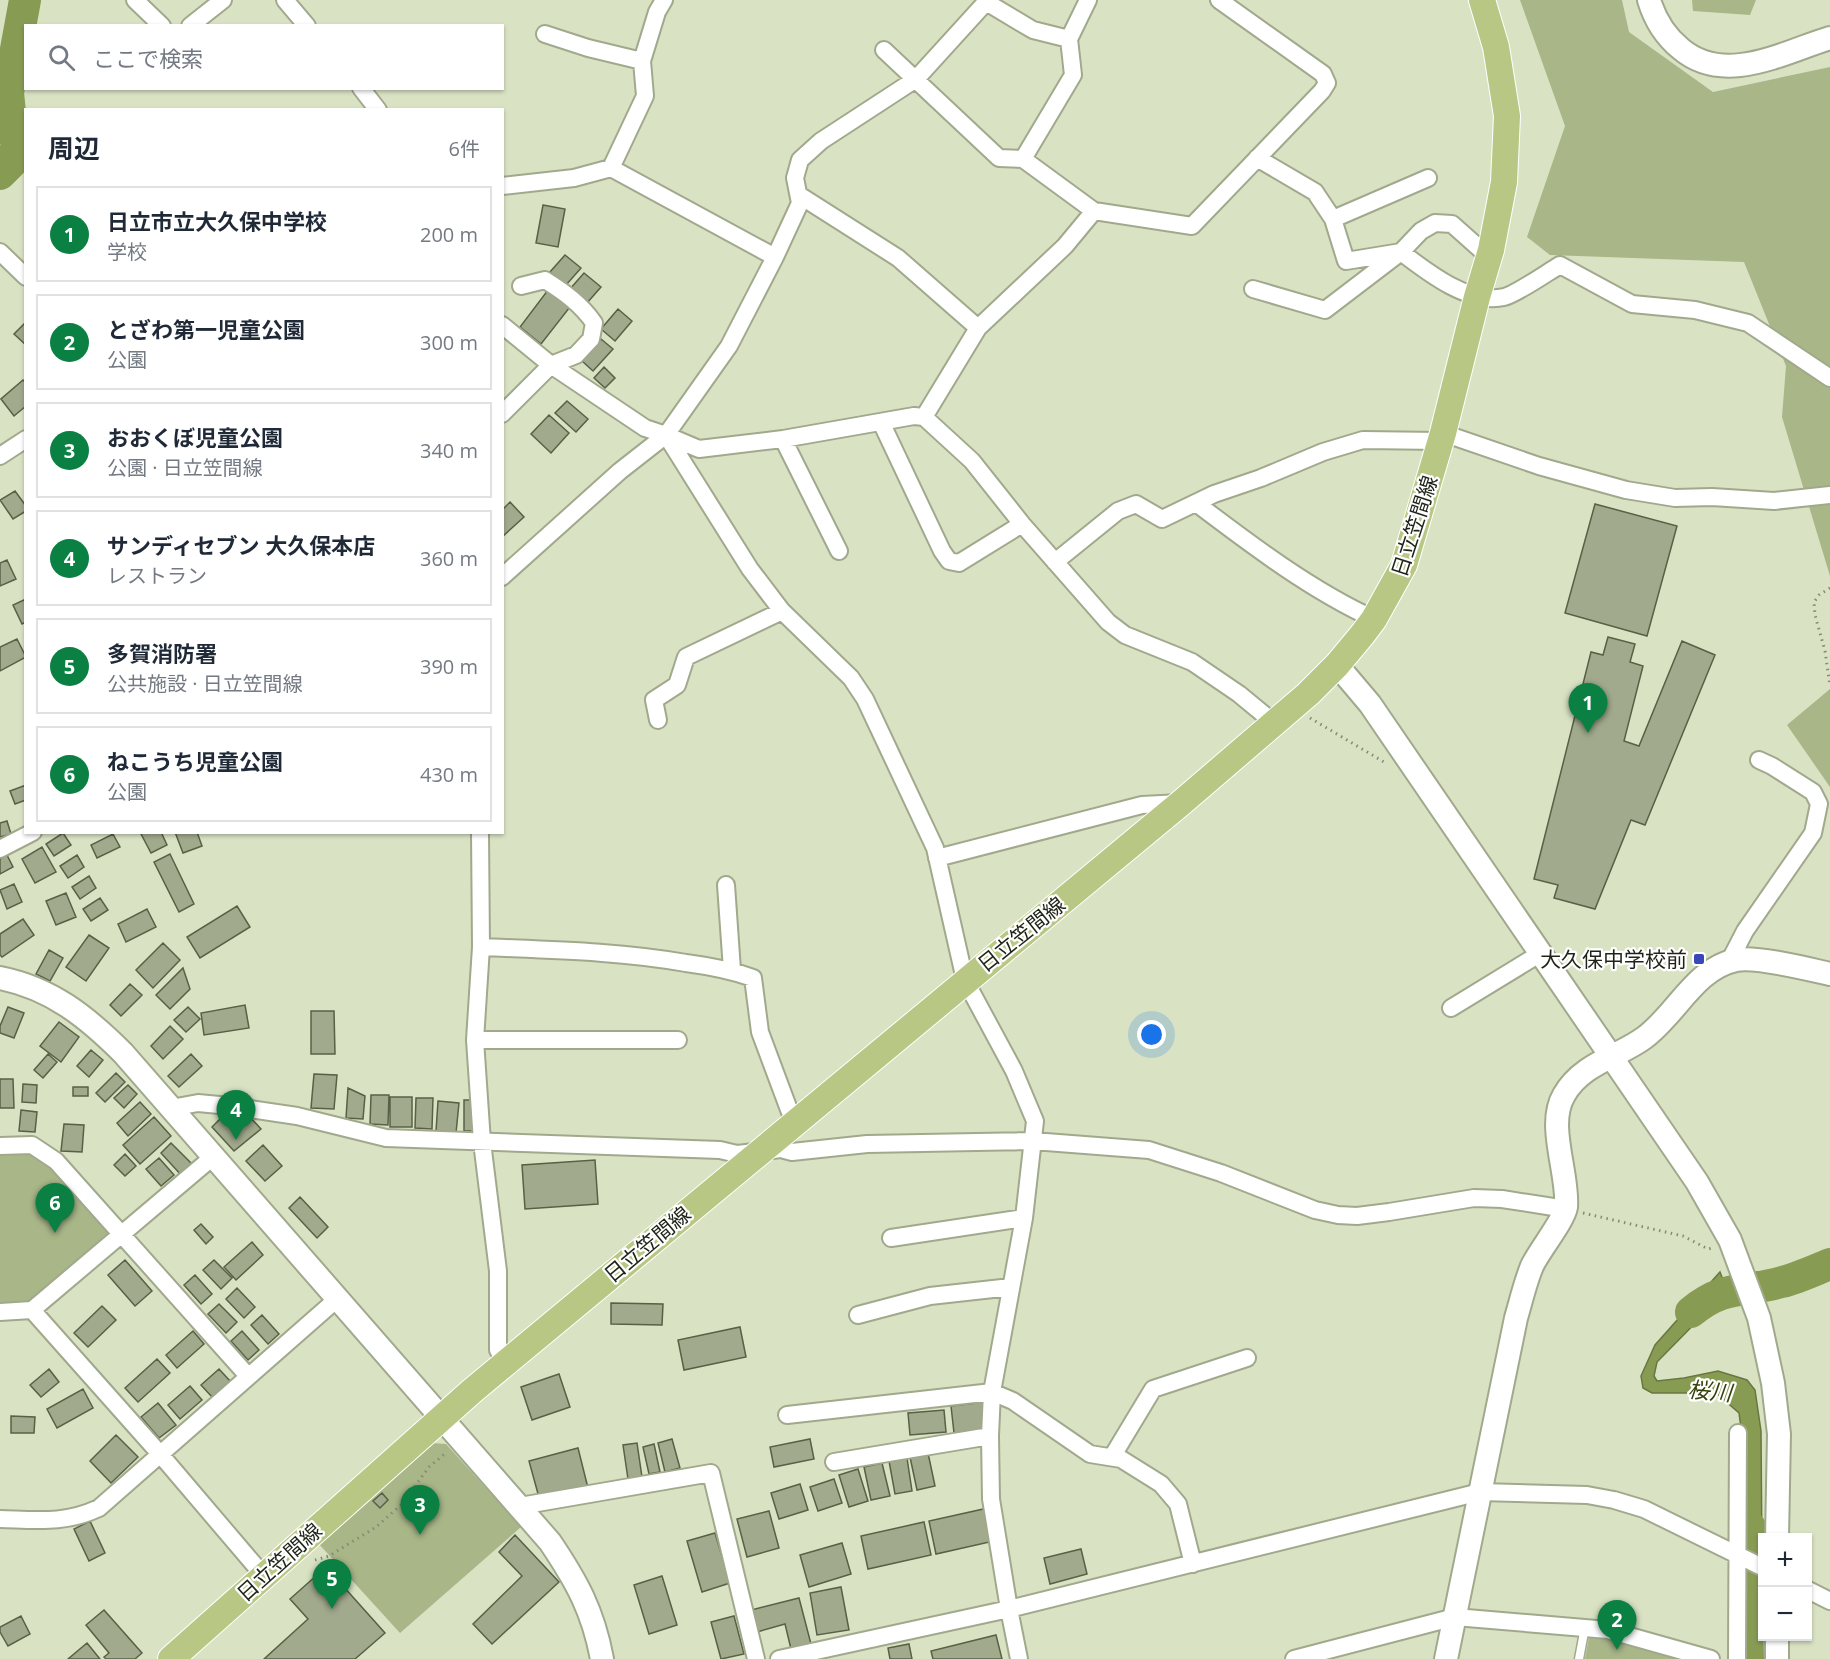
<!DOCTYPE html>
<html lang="ja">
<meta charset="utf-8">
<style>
body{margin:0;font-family:"Open Sans","Noto Sans JP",sans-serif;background:#f6f6f7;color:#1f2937}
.controls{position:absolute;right:18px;bottom:18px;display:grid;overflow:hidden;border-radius:0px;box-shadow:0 2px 4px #0004}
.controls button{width:54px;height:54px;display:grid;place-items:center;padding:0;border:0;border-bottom:2px solid #e0e1e3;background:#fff;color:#1f2937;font:30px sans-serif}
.you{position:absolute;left:1152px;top:1035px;width:21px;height:21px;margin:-15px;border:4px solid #fff;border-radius:50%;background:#1a73e8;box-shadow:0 0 0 9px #1a73e833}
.badge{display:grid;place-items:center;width:39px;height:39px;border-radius:50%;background:#0b8043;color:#fff;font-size:20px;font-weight:700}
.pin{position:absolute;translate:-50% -50px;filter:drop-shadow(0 2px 3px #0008)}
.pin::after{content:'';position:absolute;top:32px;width:21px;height:18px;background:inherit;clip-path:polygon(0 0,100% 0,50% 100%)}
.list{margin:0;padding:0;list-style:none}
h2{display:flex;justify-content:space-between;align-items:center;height:78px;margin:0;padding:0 24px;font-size:26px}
h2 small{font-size:20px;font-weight:400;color:#747a83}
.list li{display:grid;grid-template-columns:39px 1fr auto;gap:18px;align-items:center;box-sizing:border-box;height:96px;margin:0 12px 12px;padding:0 12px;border:2px solid #e0e1e3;border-radius:0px}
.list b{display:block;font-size:22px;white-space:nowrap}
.list p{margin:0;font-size:20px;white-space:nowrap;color:#747a83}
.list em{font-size:20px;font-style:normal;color:#747a83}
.icon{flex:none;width:33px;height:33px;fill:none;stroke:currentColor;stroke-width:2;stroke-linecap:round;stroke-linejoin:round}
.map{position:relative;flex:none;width:1830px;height:1659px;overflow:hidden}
.search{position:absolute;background:#fff;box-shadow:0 2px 4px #0004;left:24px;top:24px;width:480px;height:66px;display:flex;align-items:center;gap:15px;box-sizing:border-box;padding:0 21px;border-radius:0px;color:#747a83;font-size:22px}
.panel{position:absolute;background:#fff;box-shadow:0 2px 4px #0004;left:24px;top:108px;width:480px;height:726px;border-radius:0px}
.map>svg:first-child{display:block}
</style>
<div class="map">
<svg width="1830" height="1659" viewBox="0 0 1830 1659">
<rect width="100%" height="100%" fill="#d9e3c4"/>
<!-- green -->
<path fill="#a8b688" d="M 1520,0 L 1622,0 L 1629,32 L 1713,92 L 1830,67 L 1830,576 L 1782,417 L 1786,366 L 1744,262 L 1550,255 L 1527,237 L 1565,126 Z
M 1692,0 L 1756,0 L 1750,15 L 1693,11 Z
M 1830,689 L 1830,787 L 1787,725 Z
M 0,1153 L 33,1155 L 57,1170 L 109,1228 L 111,1237 L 33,1304 L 0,1306 Z
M 432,1443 L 446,1444 L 521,1527 L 400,1633 L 318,1543 Z
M 1589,1637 L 1616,1641 L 1678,1659 L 1585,1659 Z"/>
<!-- water -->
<path fill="#889b53" stroke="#687741" stroke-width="1.5" d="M 1830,1253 L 1830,1268 L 1801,1282 L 1792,1270 Z
M 1720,1272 L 1730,1297 L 1717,1301 L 1657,1362 L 1654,1376 L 1657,1381 L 1684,1378 L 1718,1371 L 1747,1380 L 1755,1390 L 1761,1431 L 1762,1557 L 1744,1549 L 1742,1436 L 1739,1413 L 1716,1393 L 1652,1393 L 1643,1388 L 1641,1376 L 1655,1345 Z
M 1745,1576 L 1757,1583 L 1757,1659 L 1745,1659 Z"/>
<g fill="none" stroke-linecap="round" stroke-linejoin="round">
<!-- river -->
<path stroke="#889b53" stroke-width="32" d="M 0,174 L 12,162 L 17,145 L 11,122 L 8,93 L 25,0
M 1691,1312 C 1725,1284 1744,1293 1782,1282 C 1798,1278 1815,1270 1830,1264
M 1748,1659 L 1747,1601 L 1750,1527"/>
</g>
<!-- building -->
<path fill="#a1aa8c" stroke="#586045" stroke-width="1.5" d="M 543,205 L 565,209 L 558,247 L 536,243 Z
M 565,255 L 581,268 L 566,285 L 550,272 Z
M 584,273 L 601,287 L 587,303 L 570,289 Z
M 548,290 L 570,307 L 541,344 L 520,327 Z
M 618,309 L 632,321 L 615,341 L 601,329 Z
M 26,322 L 26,345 L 14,334 Z
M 601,339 L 613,349 L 593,371 L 582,361 Z
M 604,367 L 615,378 L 605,388 L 594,378 Z
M 23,380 L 26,383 L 26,406 L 14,416 L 1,399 Z
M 567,401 L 588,419 L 576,432 L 555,413 Z
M 549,415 L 569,433 L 551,453 L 531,434 Z
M 15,491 L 26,506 L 26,511 L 13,519 L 0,500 Z
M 510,502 L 524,517 L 502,537 L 502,510 Z
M 1595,504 L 1677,526 L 1647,636 L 1565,613 Z
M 7,560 L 16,579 L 0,586 L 0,563 Z
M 26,599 L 26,622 L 22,624 L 13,605 Z
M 1608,637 L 1635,644 L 1630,662 L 1643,666 L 1624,741 L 1639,746 L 1682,641 L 1715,655 L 1645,825 L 1631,820 L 1595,909 L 1554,898 L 1558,885 L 1534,879 L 1591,652 L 1603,655 Z
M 17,639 L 26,657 L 0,671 L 0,647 Z
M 26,785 L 26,800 L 15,804 L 10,791 Z
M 7,821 L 11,834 L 0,837 L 0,823 Z
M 140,832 L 161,832 L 167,845 L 151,853 Z
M 175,832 L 197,832 L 202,846 L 183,853 Z
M 63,833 L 71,845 L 54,856 L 46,844 Z
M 113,834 L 120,847 L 97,858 L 91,845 Z
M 42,847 L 56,872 L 35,883 L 22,859 Z
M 170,854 L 194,904 L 179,912 L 154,862 Z
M 7,855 L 13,867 L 0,874 L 0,859 Z
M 77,855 L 84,867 L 68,878 L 60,866 Z
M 89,876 L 96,888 L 80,899 L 72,887 Z
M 14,884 L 22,902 L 7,909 L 0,890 Z
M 66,893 L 76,917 L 56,925 L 46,901 Z
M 100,898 L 108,910 L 91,921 L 83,909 Z
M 237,906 L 250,927 L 200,958 L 187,937 Z
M 147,909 L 156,927 L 126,942 L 118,924 Z
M 23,919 L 34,935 L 2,957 L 0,955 L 0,934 Z
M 89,935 L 109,948 L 86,981 L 66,967 Z
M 163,943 L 180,960 L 153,988 L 136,970 Z
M 49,950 L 63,958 L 50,981 L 36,974 Z
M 183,968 L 190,989 L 170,1009 L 156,995 Z
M 130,984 L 142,995 L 121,1016 L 110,1005 Z
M 245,1005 L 249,1028 L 204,1035 L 201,1013 Z
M 8,1007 L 24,1013 L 14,1038 L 0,1033 L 0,1026 Z
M 188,1007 L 200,1019 L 186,1032 L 174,1020 Z
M 311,1011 L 334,1011 L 335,1054 L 311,1054 Z
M 59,1022 L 79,1037 L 61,1062 L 40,1046 Z
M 170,1026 L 183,1039 L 163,1059 L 151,1046 Z
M 91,1050 L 103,1060 L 89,1077 L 77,1066 Z
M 48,1054 L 57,1062 L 43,1078 L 34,1070 Z
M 191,1054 L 202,1066 L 179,1087 L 168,1076 Z
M 116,1073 L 125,1082 L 105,1102 L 96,1093 Z
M 314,1074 L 337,1075 L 334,1109 L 311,1108 Z
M 0,1079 L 13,1079 L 14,1108 L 0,1108 Z
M 23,1084 L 37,1085 L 36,1103 L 22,1102 Z
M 128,1085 L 137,1094 L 124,1108 L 114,1098 Z
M 73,1087 L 88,1087 L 88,1096 L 73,1096 Z
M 348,1088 L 365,1096 L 363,1119 L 346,1118 Z
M 371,1095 L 389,1095 L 388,1125 L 370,1124 Z
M 390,1097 L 412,1097 L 412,1127 L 390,1127 Z
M 416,1098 L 433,1098 L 432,1129 L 415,1128 Z
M 464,1100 L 475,1100 L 475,1131 L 464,1131 Z
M 438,1101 L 459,1103 L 456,1133 L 436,1131 Z
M 140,1102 L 151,1114 L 128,1136 L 117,1123 Z
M 21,1110 L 37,1112 L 35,1132 L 19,1131 Z
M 231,1114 L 250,1117 L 261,1129 L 234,1151 L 212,1127 L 224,1115 Z
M 154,1117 L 171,1136 L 140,1164 L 123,1145 Z
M 64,1124 L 84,1125 L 82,1152 L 61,1151 Z
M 171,1143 L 193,1165 L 182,1176 L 161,1153 Z
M 263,1145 L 282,1166 L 265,1181 L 246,1161 Z
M 125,1154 L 136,1166 L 125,1176 L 114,1165 Z
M 159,1158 L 174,1175 L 161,1186 L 146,1169 Z
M 595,1160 L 598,1204 L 525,1209 L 522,1165 Z
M 300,1197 L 328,1227 L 317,1238 L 289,1208 Z
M 201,1224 L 213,1237 L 206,1244 L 194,1230 Z
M 252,1242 L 263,1255 L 236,1280 L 224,1267 Z
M 125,1260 L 152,1291 L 135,1306 L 108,1275 Z
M 214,1260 L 232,1278 L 221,1289 L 203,1270 Z
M 195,1275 L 212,1294 L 201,1304 L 184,1285 Z
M 237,1288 L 255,1307 L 244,1318 L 226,1299 Z
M 611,1303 L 663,1304 L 662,1325 L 611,1324 Z
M 219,1304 L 237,1322 L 226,1333 L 208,1314 Z
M 102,1306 L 116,1320 L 88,1347 L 74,1333 Z
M 262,1315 L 279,1334 L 268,1344 L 251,1325 Z
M 740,1327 L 746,1357 L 684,1370 L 678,1340 Z
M 193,1331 L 204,1344 L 177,1368 L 166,1355 Z
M 242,1331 L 259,1350 L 248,1360 L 231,1341 Z
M 157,1359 L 170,1373 L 138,1402 L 125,1388 Z
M 49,1369 L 59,1382 L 41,1397 L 30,1385 Z
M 219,1369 L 230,1381 L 212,1397 L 201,1385 Z
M 559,1374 L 570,1407 L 532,1420 L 521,1387 Z
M 190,1386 L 202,1400 L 180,1419 L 168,1405 Z
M 83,1389 L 93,1408 L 57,1428 L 47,1409 Z
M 985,1402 L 988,1429 L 954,1433 L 951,1406 Z
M 158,1403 L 176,1425 L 159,1438 L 141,1417 Z
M 944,1410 L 946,1432 L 910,1435 L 908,1413 Z
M 11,1416 L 35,1417 L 34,1433 L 11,1433 Z
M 116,1435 L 138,1457 L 111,1483 L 90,1461 Z
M 672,1439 L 680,1468 L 665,1472 L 658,1443 Z
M 810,1439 L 814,1459 L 774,1467 L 770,1447 Z
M 637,1443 L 642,1477 L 628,1479 L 623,1445 Z
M 654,1444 L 660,1472 L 649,1474 L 643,1447 Z
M 578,1448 L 588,1488 L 540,1501 L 529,1461 Z
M 928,1453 L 935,1486 L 917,1490 L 910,1457 Z
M 907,1458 L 912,1491 L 895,1494 L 889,1461 Z
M 882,1463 L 890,1496 L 871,1500 L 864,1467 Z
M 858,1469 L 868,1501 L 849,1507 L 839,1475 Z
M 834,1479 L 842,1503 L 818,1511 L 810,1487 Z
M 800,1484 L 808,1510 L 779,1519 L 771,1493 Z
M 382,1493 L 388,1500 L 380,1508 L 373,1501 Z
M 988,1508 L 994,1541 L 936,1554 L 929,1521 Z
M 769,1511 L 779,1548 L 747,1557 L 737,1519 Z
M 90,1521 L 105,1553 L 89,1561 L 74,1529 Z
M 924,1522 L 931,1555 L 868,1569 L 861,1536 Z
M 715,1533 L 730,1583 L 702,1592 L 687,1541 Z
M 515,1535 L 559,1582 L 492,1644 L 473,1624 L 522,1576 L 499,1552 Z
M 842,1543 L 851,1574 L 809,1587 L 800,1555 Z
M 1081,1549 L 1087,1574 L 1050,1584 L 1044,1558 Z
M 326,1567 L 385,1633 L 355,1659 L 264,1659 L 308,1619 L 290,1599 Z
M 662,1576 L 677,1625 L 649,1634 L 634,1585 Z
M 841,1587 L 849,1630 L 817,1635 L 810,1593 Z
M 799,1598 L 811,1644 L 791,1649 L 785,1624 L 757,1632 L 751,1610 Z
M 104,1610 L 142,1653 L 135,1659 L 106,1659 L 104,1657 L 109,1653 L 86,1625 Z
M 21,1616 L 30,1634 L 8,1646 L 0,1632 L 0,1627 Z
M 734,1616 L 744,1654 L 721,1659 L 711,1622 Z
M 996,1635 L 1002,1659 L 933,1659 L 931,1651 Z
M 87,1643 L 100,1659 L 68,1659 Z
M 909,1644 L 912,1659 L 890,1659 L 888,1648 Z"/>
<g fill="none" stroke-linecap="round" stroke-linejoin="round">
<!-- lane casing -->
<g stroke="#a0a98c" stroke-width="11">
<path id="lane" d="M 1579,1659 L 1585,1627"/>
</g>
<!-- street casing -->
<g stroke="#a0a98c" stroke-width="20">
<path id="street" d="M 135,0 L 162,26
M 285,0 L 307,26
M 1088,0 L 1069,39 L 1073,75 L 1023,159 L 1094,211
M 190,26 L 223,0
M 545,34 L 588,48 L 642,61
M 884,50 L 999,158 L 1023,159
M 361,88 L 378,110
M 1257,158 L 1315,192 L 1333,219 L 1346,261 L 1401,252 L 1421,231 L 1435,223 L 1452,224 L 1489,257
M 611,168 L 645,96 L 642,61 L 657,12 L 664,0
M 502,186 L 574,178 L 611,168 L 775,257
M 799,195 L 898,258 L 978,328
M 1333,219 L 1428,178
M 0,252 L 26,277
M 1253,289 L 1325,310 L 1401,252 C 1427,272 1469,305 1504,297 C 1515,295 1548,272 1560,265 L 1632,304 L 1695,310 L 1748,323 L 1830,378
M 502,325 L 551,365 L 645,428 L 666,435 L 750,569 L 782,611 L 851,678 L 865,699 L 935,848 L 965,980 L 1014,1071 L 1035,1121 L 1024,1218 L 992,1392 L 990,1436 L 991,1499 L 1009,1609 L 1019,1659
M 502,414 L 551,365 L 576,355 L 591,339 L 594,323 C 581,304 564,292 545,280 L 521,286
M 924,417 L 978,328 L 1065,246 L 1094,211 L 1192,226 L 1322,91 L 1327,83 L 1323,74 L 1219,0
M 881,422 L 942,551 L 949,561 L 959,563 L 1022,524
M 1443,433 L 1539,466 L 1626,490 L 1675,498 L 1712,497 L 1774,501 L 1830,495
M 666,435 L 699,449 L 783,439 L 914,416 L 924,417 L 972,461 L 1022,524 L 1108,622 L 1125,635 L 1192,662 L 1239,694 L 1273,722
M 783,439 L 839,551
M 0,456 L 26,439
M 1196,503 C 1250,544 1312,591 1374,619
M 1055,562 L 1118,511 L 1136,504 L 1162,519 L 1214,494 L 1261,478 L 1323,452 L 1363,440 L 1440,441
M 502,577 L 620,471 L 666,435 L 729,346 L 775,257 L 800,203 L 795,178 L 800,160 L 821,141 L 916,79 L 986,2 L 1033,30 L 1069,39
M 658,720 L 654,700 L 677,685 L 686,657 L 782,611
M 480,832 L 481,947 L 475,1040 L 482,1142 L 498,1271 L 498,1350 L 506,1362
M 0,849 L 33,832
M 937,858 L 1142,805 L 1181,803
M 726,885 L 732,970
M 481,947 C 549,950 618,951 686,963 C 709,966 731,970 753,978 L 760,1032 L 794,1123
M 1729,962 L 1745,931 L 1813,833 L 1819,804 L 1813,792 L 1772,766 L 1759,760
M 1451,1008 L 1541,953
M 475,1040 L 678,1040
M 171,1108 L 198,1103 L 230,1106 L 297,1116 L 386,1138 L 720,1150 L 737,1154 L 781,1149 L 792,1152 L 867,1144 L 1033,1141 L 1149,1150 L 1221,1173 L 1315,1210 L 1338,1215 L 1357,1216 L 1389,1212 L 1474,1198 L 1502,1199 L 1566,1209
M 0,1146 L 32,1145 L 56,1161 L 248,1376
M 891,1238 L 1024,1218
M 32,1310 L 160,1454 L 263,1575
M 0,1312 L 32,1310 L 214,1156
M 858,1315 L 930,1296 L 1011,1287
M 787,1415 L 992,1392 L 1013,1401 L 1090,1454 L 1121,1459 L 1161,1484 L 1178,1504 L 1193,1564
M 1112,1457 L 1153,1389 L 1247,1358
M 834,1462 L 990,1436
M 520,1506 L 711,1473 L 756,1659
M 0,1519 C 37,1520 65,1524 99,1508 L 337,1299
M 1808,1590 L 1830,1601
M 779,1659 L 1009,1609 L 1480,1492 L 1587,1495 L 1614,1500 L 1644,1509 L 1762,1567
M 1294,1659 L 1455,1617 L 1608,1630 L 1711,1659
M 1737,1659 L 1738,1433"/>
</g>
<!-- secondary casing -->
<g stroke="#a0a98c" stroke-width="26">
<path id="secondary" d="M 1649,0 C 1655,20 1665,36 1681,49 C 1725,86 1784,52 1830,38
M 1337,665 L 1370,704 L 1697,1182 L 1730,1240 L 1759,1318 L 1773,1383 L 1779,1434 L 1777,1538
M 0,978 C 51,988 87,1017 123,1053 L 550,1542 C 577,1582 593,1611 602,1659
M 1777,1636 L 1777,1659
M 1446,1659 L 1516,1318 C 1521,1301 1525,1283 1532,1266 C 1539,1251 1564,1220 1566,1207 C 1569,1174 1546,1125 1564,1095 C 1581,1064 1618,1057 1644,1038 C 1677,1014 1694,969 1736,960 C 1756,956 1808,969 1830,974"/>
</g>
<!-- primary casing -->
<g stroke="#fff" stroke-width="28">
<path id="primary" d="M 171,1659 L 472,1391 L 1181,803 L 1308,694 L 1337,665 L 1362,635 L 1374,619 L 1404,565 L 1443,433 L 1477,297 L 1491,250 L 1504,182 L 1507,116 L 1496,47 L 1482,0"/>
</g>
<!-- path -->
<path stroke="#858c76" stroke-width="3" stroke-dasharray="1.5 4.5" stroke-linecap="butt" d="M 1830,588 L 1819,595 L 1814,602 L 1815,615 L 1825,651 L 1830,686
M 1310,718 L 1384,762
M 1583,1213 L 1683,1236 L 1708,1249 L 1712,1248
M 315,1560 L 329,1556 L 376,1527 L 401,1505 L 429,1467 L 447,1452"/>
<!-- lane -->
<use href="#lane" stroke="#fff" stroke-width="8"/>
<!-- street -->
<use href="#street" stroke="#fff" stroke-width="16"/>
<!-- secondary -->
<use href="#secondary" stroke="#fff" stroke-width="22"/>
<!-- primary -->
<use href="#primary" stroke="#b8c783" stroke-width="26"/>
</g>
<!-- markers -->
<rect fill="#3848bb" stroke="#fff" stroke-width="2" x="1693" y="953" width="12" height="12" rx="3"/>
<g text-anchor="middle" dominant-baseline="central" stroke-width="4.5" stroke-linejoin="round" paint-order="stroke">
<!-- street labels -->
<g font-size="21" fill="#1f2317" stroke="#fff">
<text transform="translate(1414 526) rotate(-72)">日立笠間線</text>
<text transform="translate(1021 934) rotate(-39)">日立笠間線</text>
<text transform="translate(647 1244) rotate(-40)">日立笠間線</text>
<text transform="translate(279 1562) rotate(-42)">日立笠間線</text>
</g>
<!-- poi labels -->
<g font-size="21" fill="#1f2317" stroke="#fff" text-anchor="end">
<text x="1687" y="959">大久保中学校前</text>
</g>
<!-- water labels -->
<g font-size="22" font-style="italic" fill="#354109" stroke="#fff">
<text transform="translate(1710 1390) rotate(5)">桜川</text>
</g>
</g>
</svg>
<div class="controls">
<button>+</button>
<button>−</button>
</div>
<div class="you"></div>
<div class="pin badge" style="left:1588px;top:733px">1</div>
<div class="pin badge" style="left:1617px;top:1650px">2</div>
<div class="pin badge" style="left:420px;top:1535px">3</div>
<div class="pin badge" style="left:236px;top:1140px">4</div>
<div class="pin badge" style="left:332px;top:1609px">5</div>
<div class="pin badge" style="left:55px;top:1233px">6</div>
<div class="search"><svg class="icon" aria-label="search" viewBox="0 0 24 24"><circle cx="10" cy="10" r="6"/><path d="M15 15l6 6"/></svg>ここで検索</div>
<section class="panel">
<h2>周辺<small>6件</small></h2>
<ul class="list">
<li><span class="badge">1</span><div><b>日立市立大久保中学校</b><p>学校</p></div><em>200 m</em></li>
<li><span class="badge">2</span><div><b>とざわ第一児童公園</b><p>公園</p></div><em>300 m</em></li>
<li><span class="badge">3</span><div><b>おおくぼ児童公園</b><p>公園 · 日立笠間線</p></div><em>340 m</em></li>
<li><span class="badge">4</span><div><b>サンディセブン 大久保本店</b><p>レストラン</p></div><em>360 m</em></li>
<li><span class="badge">5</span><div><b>多賀消防署</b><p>公共施設 · 日立笠間線</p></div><em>390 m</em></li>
<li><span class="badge">6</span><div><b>ねこうち児童公園</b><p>公園</p></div><em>430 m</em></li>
</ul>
</section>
</div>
